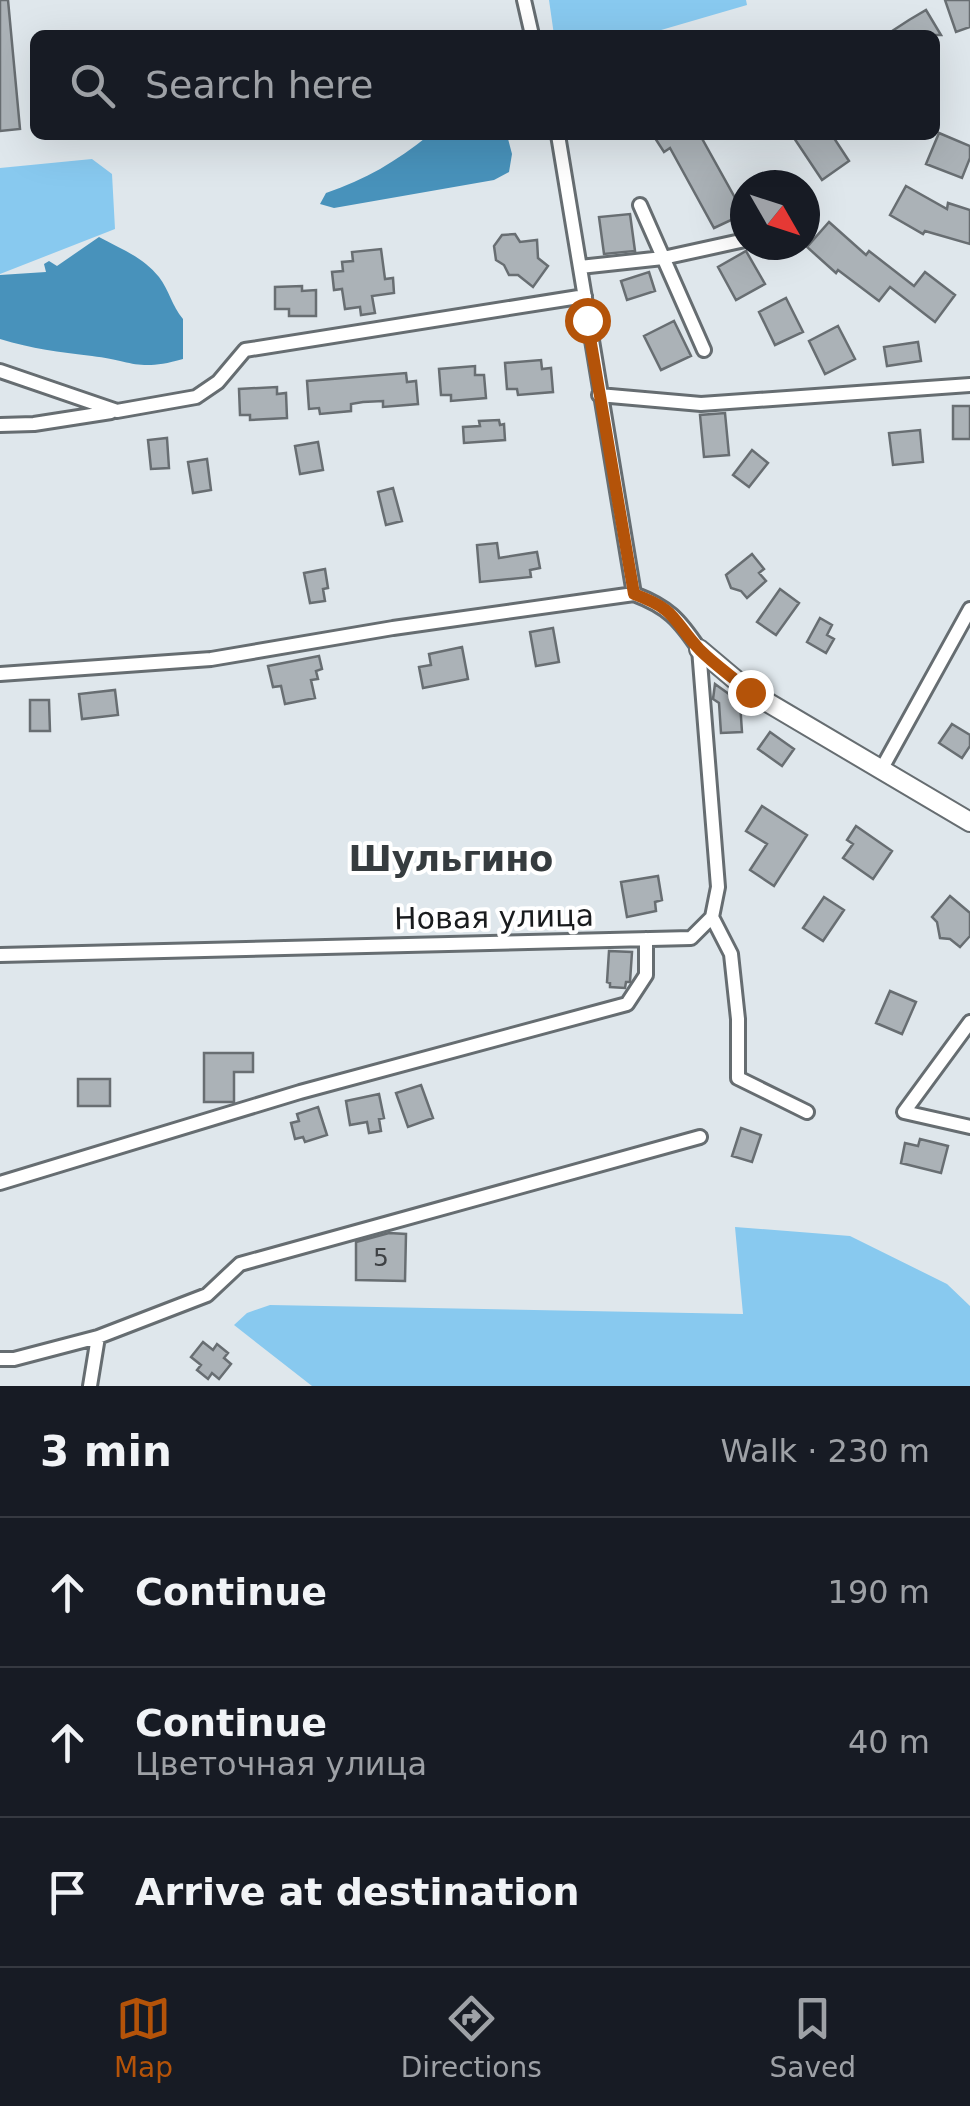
<!DOCTYPE html>
<meta charset="utf-8">
<style>
body{margin:0;font-family:"DejaVu Sans",sans-serif;background:#20242c;color:#f1f3f6}
.compass{position:absolute;left:730px;top:170px;width:90px;height:90px;border-radius:50%;background:#171b24;box-shadow:0 10px 40px #0002;rotate:129deg}
.stop{position:absolute;width:30px;height:30px;margin:-22px;border:8px solid #b45309;border-radius:50%;background:#fff}
.stop.end{background:#b45309;border-color:#fff;box-shadow:0 2px 10px #0008}
.list{margin:0;padding:0;list-style:none}
h2{display:flex;justify-content:space-between;align-items:center;height:130px;margin:0;padding:0 40px;font-size:42px}
h2 small{font-size:32px;font-weight:400;color:#9ea1a6}
.list li{display:grid;grid-template-columns:65px 1fr auto;gap:30px;align-items:center;box-sizing:border-box;height:150px;padding:0 40px;border-top:2px solid #363941}
.list b{display:block;font-size:38px;white-space:nowrap}
.list p{margin:0;font-size:32px;white-space:nowrap;color:#9ea1a6}
.list em{font-size:32px;font-style:normal;color:#9ea1a6}
.icon{flex:none;width:55px;height:55px;fill:none;stroke:currentColor;stroke-width:2;stroke-linecap:round;stroke-linejoin:round}
.map{position:relative;flex:none;width:970px;height:1386px;overflow:hidden}
.search{position:absolute;background:#171b24;box-shadow:0 10px 40px #0002;left:30px;right:30px;top:30px;height:110px;display:flex;align-items:center;gap:25px;box-sizing:border-box;padding:0 35px;border-radius:15px;color:#9ea1a6;font-size:38px}
.sheet{height:580px;background:#171b24}
nav{display:flex;justify-content:space-around;align-items:center;box-sizing:border-box;height:140px;border-top:2px solid #363941;background:#171b24;font-size:28px;color:#9ea1a6}
nav a{display:grid;justify-items:center;gap:5px}
nav .on{color:#b45309}
.map>svg:first-child{display:block}
</style>
<div class="map">
<svg width="970" height="1386" viewBox="0 0 970 1386">
<rect width="100%" height="100%" fill="#dfe7ec"/>
<!-- green -->
<path fill="#88c9ef" d="M 549,0 L 746,0 L 747,5 L 644,35 L 554,35 Z
M 92,159 L 112,174 L 115,229 L 0,274 L 0,168 Z
M 735,1227 L 850,1236 L 947,1284 L 970,1306 L 970,1386 L 312,1386 L 234,1325 L 247,1313 L 270,1305 L 743,1314 Z"/>
<!-- water -->
<path fill="#4892bb" d="M 429,135 L 507,135 L 512,154 L 509,172 L 494,180 L 334,208 L 320,204 L 326,193 C 365,180 397,161 429,135 Z
M 99,237 C 121,249 143,257 159,277 C 169,290 172,306 183,319 L 183,359 C 138,372 133,361 92,356 C 58,352 33,349 0,339 L 0,275 L 46,272 L 44,264 L 49,261 L 57,266 Z"/>
<!-- building -->
<path fill="#abb2b7" stroke="#686e72" stroke-width="2.5" d="M 0,0 L 8,0 L 20,129 L 0,131 Z
M 945,0 L 970,0 L 970,27 L 956,32 Z
M 926,10 L 941,35 L 886,35 L 909,20 Z
M 939,133 L 970,146 L 970,158 L 962,178 L 926,164 Z
M 653,135 L 700,135 L 744,214 L 714,228 L 670,148 L 664,152 Z
M 792,135 L 832,135 L 849,161 L 822,180 Z
M 906,186 L 947,209 L 948,203 L 970,210 L 970,244 L 925,231 L 923,234 L 890,215 Z
M 630,214 L 635,251 L 604,254 L 599,217 Z
M 829,222 L 866,255 L 869,251 L 914,286 L 925,272 L 955,295 L 935,322 L 890,287 L 879,301 L 838,270 L 836,273 L 807,247 Z
M 515,234 L 520,242 L 537,240 L 538,258 L 548,266 L 533,287 L 518,275 L 509,275 L 504,265 L 496,260 L 494,246 L 502,235 Z
M 381,249 L 385,279 L 393,278 L 394,293 L 372,296 L 375,313 L 361,315 L 360,307 L 345,309 L 342,289 L 334,290 L 332,272 L 343,271 L 342,262 L 353,261 L 352,252 Z
M 746,251 L 765,284 L 736,300 L 718,267 Z
M 649,272 L 655,291 L 627,300 L 621,281 Z
M 302,286 L 302,291 L 316,290 L 316,316 L 289,316 L 289,309 L 275,309 L 275,287 Z
M 786,298 L 803,332 L 775,345 L 759,312 Z
M 674,321 L 691,356 L 661,370 L 644,336 Z
M 838,326 L 855,359 L 825,374 L 809,341 Z
M 918,342 L 921,361 L 887,366 L 884,347 Z
M 541,360 L 542,369 L 551,368 L 553,392 L 518,395 L 517,389 L 507,389 L 505,363 Z
M 475,366 L 475,375 L 484,375 L 486,398 L 451,401 L 451,395 L 441,395 L 439,369 Z
M 406,373 L 407,382 L 416,381 L 418,404 L 383,407 L 383,401 L 363,402 L 351,404 L 351,411 L 320,414 L 319,408 L 309,409 L 307,381 Z
M 277,387 L 277,394 L 286,393 L 287,418 L 250,420 L 250,415 L 240,415 L 239,389 Z
M 953,406 L 970,406 L 970,439 L 953,439 Z
M 725,413 L 729,455 L 704,457 L 700,415 Z
M 499,420 L 500,425 L 504,424 L 505,440 L 464,443 L 463,427 L 480,426 L 479,421 Z
M 920,430 L 923,462 L 893,465 L 889,433 Z
M 167,438 L 169,468 L 151,469 L 148,440 Z
M 318,442 L 323,470 L 300,474 L 295,446 Z
M 752,450 L 768,463 L 749,487 L 733,475 Z
M 207,459 L 211,490 L 193,493 L 188,462 Z
M 393,488 L 402,521 L 386,525 L 378,492 Z
M 497,543 L 499,558 L 537,552 L 540,568 L 530,570 L 531,577 L 480,582 L 477,545 Z
M 752,554 L 764,569 L 759,573 L 766,581 L 747,598 L 741,591 L 731,588 L 726,575 Z
M 325,569 L 328,588 L 323,589 L 325,601 L 310,603 L 304,573 Z
M 780,589 L 799,603 L 776,635 L 757,622 Z
M 820,618 L 832,625 L 827,635 L 834,639 L 826,653 L 807,642 Z
M 553,628 L 559,662 L 536,666 L 530,632 Z
M 462,647 L 468,679 L 423,688 L 419,667 L 431,665 L 429,654 Z
M 319,656 L 322,669 L 316,671 L 318,679 L 311,680 L 315,698 L 285,704 L 281,686 L 273,687 L 268,666 Z
M 715,684 L 740,702 L 742,732 L 721,733 L 719,703 L 713,699 Z
M 115,690 L 118,715 L 82,719 L 79,694 Z
M 30,700 L 49,700 L 50,731 L 30,731 Z
M 952,724 L 970,735 L 970,746 L 962,758 L 939,743 Z
M 770,732 L 794,749 L 782,766 L 758,749 Z
M 762,806 L 807,835 L 774,886 L 750,870 L 767,844 L 746,831 Z
M 856,826 L 892,851 L 873,879 L 843,858 L 853,844 L 847,840 Z
M 658,876 L 662,900 L 655,902 L 656,911 L 627,917 L 621,882 Z
M 950,896 L 970,913 L 970,936 L 960,947 L 950,939 L 940,938 L 937,922 L 932,917 Z
M 824,897 L 844,910 L 823,941 L 803,928 Z
M 609,951 L 632,952 L 630,982 L 626,982 L 625,988 L 610,987 L 610,983 L 607,982 Z
M 890,991 L 916,1002 L 902,1034 L 876,1023 Z
M 204,1053 L 253,1053 L 253,1072 L 234,1072 L 234,1102 L 204,1102 Z
M 78,1079 L 110,1079 L 110,1106 L 78,1106 Z
M 421,1085 L 433,1118 L 408,1127 L 396,1093 Z
M 379,1094 L 384,1118 L 379,1119 L 381,1131 L 369,1133 L 367,1122 L 350,1125 L 346,1101 Z
M 318,1107 L 327,1135 L 305,1142 L 303,1137 L 295,1139 L 291,1123 L 299,1121 L 297,1114 Z
M 741,1128 L 761,1135 L 752,1162 L 732,1156 Z
M 920,1139 L 948,1146 L 941,1173 L 901,1163 L 905,1143 L 918,1146 Z
M 389,1233 L 406,1234 L 405,1281 L 356,1280 L 356,1242 Z
M 203,1342 L 213,1350 L 217,1344 L 228,1353 L 224,1358 L 231,1364 L 219,1379 L 212,1373 L 208,1379 L 197,1370 L 201,1365 L 191,1357 Z"/>
<g fill="none" stroke-linecap="round" stroke-linejoin="round">
<!-- street casing -->
<g stroke="#666d71" stroke-width="18">
<path id="street" d="M 524,0 L 532,35
M 558,135 L 634,594
M 640,205 L 704,350
M 580,267 L 663,258 L 745,240
M 0,371 L 117,411 L 196,397 L 218,382 L 245,350 L 585,296
M 599,395 L 701,404 L 970,385
M 0,425 L 34,424 L 111,412
M 0,674 L 211,659 L 393,628 L 634,594 C 668,607 679,619 699,649 L 718,887 L 712,917 L 691,938 L 0,955
M 881,770 L 970,609
M 712,917 L 731,954 L 738,1019 L 738,1078 L 807,1112
M 970,1022 L 904,1112 L 970,1127
M 0,1183 L 300,1092 L 627,1004 L 646,975 L 646,939
M 0,1359 L 14,1359 L 98,1337 L 207,1295 L 240,1264 L 700,1137
M 90,1386 L 98,1337"/>
</g>
<!-- secondary casing -->
<g stroke="#666d71" stroke-width="22">
<path id="secondary" d="M 699,649 L 750,692 L 970,822"/>
</g>
<!-- street -->
<use href="#street" stroke="#fff" stroke-width="12"/>
<!-- secondary -->
<use href="#secondary" stroke="#fff" stroke-width="18"/>
</g>
<g fill="none" stroke-linecap="round" stroke-linejoin="round">
<!-- route -->
<path stroke="#b45309" stroke-width="12" d="M 587,320 L 634,594 C 679,611 671,619 700,650 C 715,665 734,678 750,692"/>
</g>
<g text-anchor="middle" dominant-baseline="central" stroke-width="8" stroke-linejoin="round" paint-order="stroke">
<!-- number labels -->
<g font-size="25" fill="#3e4144">
<text x="381" y="1257">5</text>
</g>
<!-- street labels -->
<g font-size="30" fill="#191b1d" stroke="#fff">
<text transform="translate(494 917) rotate(-1)">Новая улица</text>
</g>
<!-- quarter labels -->
<g font-size="35" font-weight="bold" fill="#363c3f" stroke="#fff">
<text x="451" y="859">Шульгино</text>
</g>
</g>
</svg>
<svg class="compass" viewBox="-18 -18 36 36"><path d="M0-13l5 13h-10z" fill="#e53935"/><path d="M0 13l5-13h-10z" fill="#9ea1a6"/></svg>
<div class="stop" style="left:587px;top:320px"></div>
<div class="stop end" style="left:750px;top:692px"></div>
<div class="search"><svg class="icon" aria-label="search" viewBox="0 0 24 24"><circle cx="10" cy="10" r="6"/><path d="M15 15l6 6"/></svg>Search here</div>
</div>
<section class="sheet">
<h2>3 min<small>Walk · 230 m</small></h2>
<ul class="list">
<li><svg class="icon" aria-label="ahead" viewBox="0 0 24 24"><path d="M12 20V5M6 11l6-6 6 6"/></svg><div><b>Continue</b></div><em>190 m</em></li>
<li><svg class="icon" aria-label="ahead" viewBox="0 0 24 24"><path d="M12 20V5M6 11l6-6 6 6"/></svg><div><b>Continue</b><p>Цветочная улица</p></div><em>40 m</em></li>
<li><svg class="icon" aria-label="arrive" viewBox="0 0 24 24"><path d="M6 21V4h12l-3 4 3 4H6"/></svg><div><b>Arrive at destination</b></div></li>
</ul>
</section>
<nav>
<a class="on"><svg class="icon" aria-label="map" viewBox="0 0 24 24"><path d="M3 6l6-2 6 2 6-2v14l-6 2-6-2-6 2zM9 4v14M15 6v14"/></svg>Map</a>
<a><svg class="icon" aria-label="directions" viewBox="0 0 24 24"><path d="M12 3l9 9-9 9-9-9zM9 14v-3h6M13 9l2 2-2 2"/></svg>Directions</a>
<a><svg class="icon" aria-label="saved" viewBox="0 0 24 24"><path d="M7 4h10v16l-5-4-5 4z"/></svg>Saved</a>
</nav>
